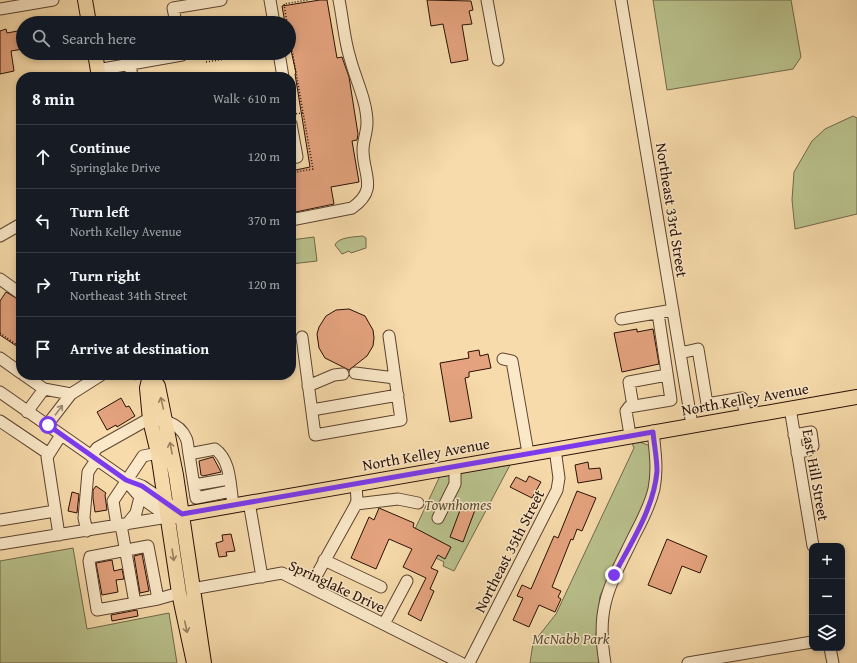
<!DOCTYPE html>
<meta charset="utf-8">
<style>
body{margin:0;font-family:"Gentium Book Plus",serif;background:#242831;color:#f1f3f6}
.controls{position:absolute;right:12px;bottom:12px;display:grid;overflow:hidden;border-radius:8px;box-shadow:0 2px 6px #0003}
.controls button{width:36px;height:36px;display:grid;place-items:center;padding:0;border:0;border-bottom:1px solid #363941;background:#171b24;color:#f1f3f6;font:20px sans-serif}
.stop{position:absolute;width:12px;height:12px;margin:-9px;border:3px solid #7c3aed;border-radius:50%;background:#fff}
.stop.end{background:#7c3aed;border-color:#fff;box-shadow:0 1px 4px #0008}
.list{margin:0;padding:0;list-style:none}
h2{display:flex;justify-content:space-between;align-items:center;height:52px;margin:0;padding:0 16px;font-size:17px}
h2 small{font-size:13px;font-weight:400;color:#9ea1a6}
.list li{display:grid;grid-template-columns:26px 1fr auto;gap:12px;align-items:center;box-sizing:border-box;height:64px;padding:0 16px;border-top:1px solid #363941}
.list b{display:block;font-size:15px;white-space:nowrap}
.list p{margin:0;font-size:13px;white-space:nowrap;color:#9ea1a6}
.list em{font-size:13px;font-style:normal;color:#9ea1a6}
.icon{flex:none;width:22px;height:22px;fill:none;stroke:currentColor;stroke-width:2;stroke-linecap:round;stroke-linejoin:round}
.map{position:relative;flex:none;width:857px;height:663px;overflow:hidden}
.search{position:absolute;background:#171b24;box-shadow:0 2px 6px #0003;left:16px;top:16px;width:280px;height:44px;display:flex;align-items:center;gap:10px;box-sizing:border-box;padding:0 14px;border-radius:22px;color:#9ea1a6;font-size:15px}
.panel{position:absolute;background:#171b24;box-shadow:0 2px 6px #0003;left:16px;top:72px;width:280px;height:308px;border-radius:16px}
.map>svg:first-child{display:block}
</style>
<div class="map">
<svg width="857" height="663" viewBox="0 0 857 663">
<rect width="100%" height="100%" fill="#f7dbab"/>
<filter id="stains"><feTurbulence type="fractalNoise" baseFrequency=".005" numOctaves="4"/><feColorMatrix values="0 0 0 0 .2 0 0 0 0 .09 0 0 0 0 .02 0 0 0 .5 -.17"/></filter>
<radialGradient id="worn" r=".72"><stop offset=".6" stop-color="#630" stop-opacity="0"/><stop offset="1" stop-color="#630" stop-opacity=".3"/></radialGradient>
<!-- green -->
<path fill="#b9c18c" stroke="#71684a" d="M 653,0 L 791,0 L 801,57 L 793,69 L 667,90 Z
M 853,116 L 857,118 L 857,214 L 795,229 L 792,200 L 794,172 L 812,141 L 825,129 Z
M 363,236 L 366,238 L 366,248 L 351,253 L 349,251 L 342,254 L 335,245 C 338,237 354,237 363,236 Z
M 314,237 L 317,261 L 291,264 L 291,240 Z
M 640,442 L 650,446 L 652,467 L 647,498 L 600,596 L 596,635 L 600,663 L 530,663 L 533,643 L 556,614 L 634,448 L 632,443 Z
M 510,465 L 454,571 L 443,566 L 444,562 L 408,544 L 440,476 Z
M 73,548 L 87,629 L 169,613 L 177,663 L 0,663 L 0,561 Z"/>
<!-- building -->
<path fill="#e4a37e" stroke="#291007" d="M 320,0 L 327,0 L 337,58 L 342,57 L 349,77 L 358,134 L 357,140 L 352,141 L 359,182 L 331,187 L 334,204 L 291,213 L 291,171 L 310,167 L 295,74 L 296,73 L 289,41 L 289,23 L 285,23 L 282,6 Z
M 427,0 L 471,1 L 473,10 L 469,11 L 472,24 L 462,25 L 468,60 L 451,63 L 443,24 L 431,26 Z
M 6,29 L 7,33 L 23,30 L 23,49 L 11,51 L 14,71 L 0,74 L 0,31 Z
M 6,292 L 21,301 L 21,349 L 0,335 L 0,301 Z
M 349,309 L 365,316 L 373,330 L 374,338 L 373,346 L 367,356 L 349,370 L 325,358 L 319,348 L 317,334 L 319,327 L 326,316 L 336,310 Z
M 637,329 L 637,332 L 653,329 L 659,364 L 622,372 L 614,333 Z
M 479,350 L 480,356 L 488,354 L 491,368 L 469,372 L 469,377 L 465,378 L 472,418 L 450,422 L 440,363 L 469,358 L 468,352 Z
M 121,398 L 126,407 L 129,406 L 135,416 L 117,427 L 116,425 L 107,430 L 97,412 Z
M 213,457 L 221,472 L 203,476 L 201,475 L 199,461 Z
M 588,462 L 589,469 L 600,468 L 602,479 L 578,483 L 575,465 Z
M 529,476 L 541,482 L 532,498 L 510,487 L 516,477 L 526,482 Z
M 96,486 L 106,493 L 105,495 L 107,510 L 95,512 L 93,498 L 93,490 Z
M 577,491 L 596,498 L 582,531 L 577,529 L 573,540 L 571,539 L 552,587 L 561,591 L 558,597 L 561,599 L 555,612 L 539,605 L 529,627 L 513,620 L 523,598 L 517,596 L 522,585 L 531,589 L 554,536 L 558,538 Z
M 72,492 L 79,494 L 77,513 L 68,511 Z
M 462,505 L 475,510 L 463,542 L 450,537 Z
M 379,508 L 414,523 L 413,527 L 451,547 L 445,559 L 438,555 L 431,568 L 438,571 L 430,589 L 434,591 L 421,621 L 408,614 L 426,578 L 403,567 L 412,549 L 389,539 L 376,569 L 351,558 L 369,517 L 374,520 Z
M 231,534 L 235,551 L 226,552 L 227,556 L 219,557 L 216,543 L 223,541 L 222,535 Z
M 667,539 L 707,556 L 700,573 L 682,566 L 671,594 L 648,585 Z
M 142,554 L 149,591 L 140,593 L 134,556 Z
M 112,560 L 114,571 L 122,569 L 124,579 L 116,580 L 118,592 L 102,595 L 96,563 Z
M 137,610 L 138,616 L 112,621 L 111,615 Z"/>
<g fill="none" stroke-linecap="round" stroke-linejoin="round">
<!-- minor casing -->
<g stroke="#5c4330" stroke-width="13">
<path id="minor" d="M 270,0 L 274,23
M 487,0 L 498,60
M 621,0 L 692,425
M 0,9 L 53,0
M 176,23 L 173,8 L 221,0
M 279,53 L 283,77
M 130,64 L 132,77
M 97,70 L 182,55 L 181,53
M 291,124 L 297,157 L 291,158
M 291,220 L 352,208 C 379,189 363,175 363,150 C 363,141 367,132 367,123 C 367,101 355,78 350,58 C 344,39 343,19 339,0
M 0,236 L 21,224
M 0,279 L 21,294
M 621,319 L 673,310
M 302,337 L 315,435 L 401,420 L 389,336
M 680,353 L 698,349 L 707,404 L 742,398 L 746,416
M 0,358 L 21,373
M 503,359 L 512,361 L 528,453
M 355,373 L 395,378
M 24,375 L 44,389 L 71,394 L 101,375
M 308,386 L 334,375 L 343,374
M 0,392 L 126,480 L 142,486 L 169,504
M 633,406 L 629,382 L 667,375
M 790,408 L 813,546
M 312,410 L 398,395
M 27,412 L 44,389
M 0,421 L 49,454
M 47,425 L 71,394
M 630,435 L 626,411 L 629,407 L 671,400 L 658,313
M 794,435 L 811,432 L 813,446 L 809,450 L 797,453
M 91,456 L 97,448 L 145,421 C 161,418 179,422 186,438 C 188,442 188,449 189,454
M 126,481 L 140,497 L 168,517
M 194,485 L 229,479
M 231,491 L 196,498 L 189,454 L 215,449 C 231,460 230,486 233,504
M 249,502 L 262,577
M 356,504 L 398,499 L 418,503
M 438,518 L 455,484 L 455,466
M 0,520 L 55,511
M 127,524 L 136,513 L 140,497
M 121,525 L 135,603
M 117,526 L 113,501 L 143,456 L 158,453
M 87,531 L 84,518 L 88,472 L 96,460
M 59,535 L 47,457 L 61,435
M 0,544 L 168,517
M 324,560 L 381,587
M 310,587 L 355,506 L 357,501 L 356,483
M 192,589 L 282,573 L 461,663
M 158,599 L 148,546 L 90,557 L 89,561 L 97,610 L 158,599 L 179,593
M 384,624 L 407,581
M 830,648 L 833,663
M 469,663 L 557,490 L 559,478 L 555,449
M 605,663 C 595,605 611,584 635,534 C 643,519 650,505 654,489 C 658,469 655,451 653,431
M 688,663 L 812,642"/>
</g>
<!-- major casing -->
<g stroke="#291007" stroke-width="16">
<path id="major" d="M 85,0 L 89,23
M 95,53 L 99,77
M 150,375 L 158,386 L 176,475 L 204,663
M 150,376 L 147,388 L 150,420 L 158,453 L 179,593 L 194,663
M 168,517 L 857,397"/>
</g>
<!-- path -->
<path stroke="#291007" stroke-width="1.5" stroke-dasharray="1 2" stroke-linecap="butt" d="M 287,23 L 284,4 L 308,0
M 289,33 L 313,169 L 291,173
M 258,53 L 260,53
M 235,57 L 248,55
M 206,62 L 225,59
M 293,114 L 303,113
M 0,333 L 21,348
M 130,375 L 136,381"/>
<!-- minor -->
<use href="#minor" stroke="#fae8c8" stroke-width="11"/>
<!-- major -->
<use href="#major" stroke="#f7dbab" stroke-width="14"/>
</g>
<!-- one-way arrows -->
<defs><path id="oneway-shaft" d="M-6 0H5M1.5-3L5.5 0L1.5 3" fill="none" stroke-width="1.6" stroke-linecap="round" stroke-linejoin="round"/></defs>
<g stroke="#9a8061">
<use href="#oneway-shaft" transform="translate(162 403) rotate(-103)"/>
<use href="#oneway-shaft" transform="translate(171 448) rotate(-101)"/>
<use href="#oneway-shaft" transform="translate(173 555) rotate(81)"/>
<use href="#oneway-shaft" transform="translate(186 627) rotate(78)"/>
</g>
<use stroke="#9c8771" href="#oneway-shaft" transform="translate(59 410) rotate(-53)"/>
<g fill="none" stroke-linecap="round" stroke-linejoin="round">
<!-- route -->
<path stroke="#7c3aed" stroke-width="5" d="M 48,425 L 126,480 L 142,486 L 182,514 L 653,432 C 654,444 657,458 657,471 C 654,508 631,543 614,575"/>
</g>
<g text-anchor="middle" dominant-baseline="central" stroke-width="3" stroke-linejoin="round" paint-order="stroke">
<!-- street labels -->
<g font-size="15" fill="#291007" stroke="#fae8c8">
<text transform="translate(672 210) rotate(81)">Northeast 33rd Street</text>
<text transform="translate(745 399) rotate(-10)">North Kelley Avenue</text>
<text transform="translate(426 454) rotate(-10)">North Kelley Avenue</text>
<text transform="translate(816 475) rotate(80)">East Hill Street</text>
<text transform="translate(509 551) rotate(-63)">Northeast 35th Street</text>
<text transform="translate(337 586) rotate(25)">Springlake Drive</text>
</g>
<!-- park labels -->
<g font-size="15" font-style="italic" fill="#5b4e36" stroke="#fae8c8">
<text x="458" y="504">Townhomes</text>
<text x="571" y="638">McNabb Park</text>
</g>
</g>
<rect width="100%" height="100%" filter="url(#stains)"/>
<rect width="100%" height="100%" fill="url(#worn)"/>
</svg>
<div class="controls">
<button>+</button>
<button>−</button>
<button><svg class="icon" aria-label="layers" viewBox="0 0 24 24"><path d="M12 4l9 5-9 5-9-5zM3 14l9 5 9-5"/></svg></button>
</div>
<div class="stop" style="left:48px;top:425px"></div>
<div class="stop end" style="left:614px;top:575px"></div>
<div class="search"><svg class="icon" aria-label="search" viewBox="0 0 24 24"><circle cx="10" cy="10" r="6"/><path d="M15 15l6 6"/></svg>Search here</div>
<section class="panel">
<h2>8 min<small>Walk · 610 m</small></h2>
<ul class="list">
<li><svg class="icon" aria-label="ahead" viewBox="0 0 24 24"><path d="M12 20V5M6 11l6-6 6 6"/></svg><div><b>Continue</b><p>Springlake Drive</p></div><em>120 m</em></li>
<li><svg class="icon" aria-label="left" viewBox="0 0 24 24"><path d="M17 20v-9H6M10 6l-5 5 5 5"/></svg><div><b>Turn left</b><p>North Kelley Avenue</p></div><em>370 m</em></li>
<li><svg class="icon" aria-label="right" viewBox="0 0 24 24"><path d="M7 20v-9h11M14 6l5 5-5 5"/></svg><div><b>Turn right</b><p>Northeast 34th Street</p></div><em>120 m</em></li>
<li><svg class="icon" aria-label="arrive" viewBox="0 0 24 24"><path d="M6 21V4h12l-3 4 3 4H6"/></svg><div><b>Arrive at destination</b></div></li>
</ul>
</section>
</div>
